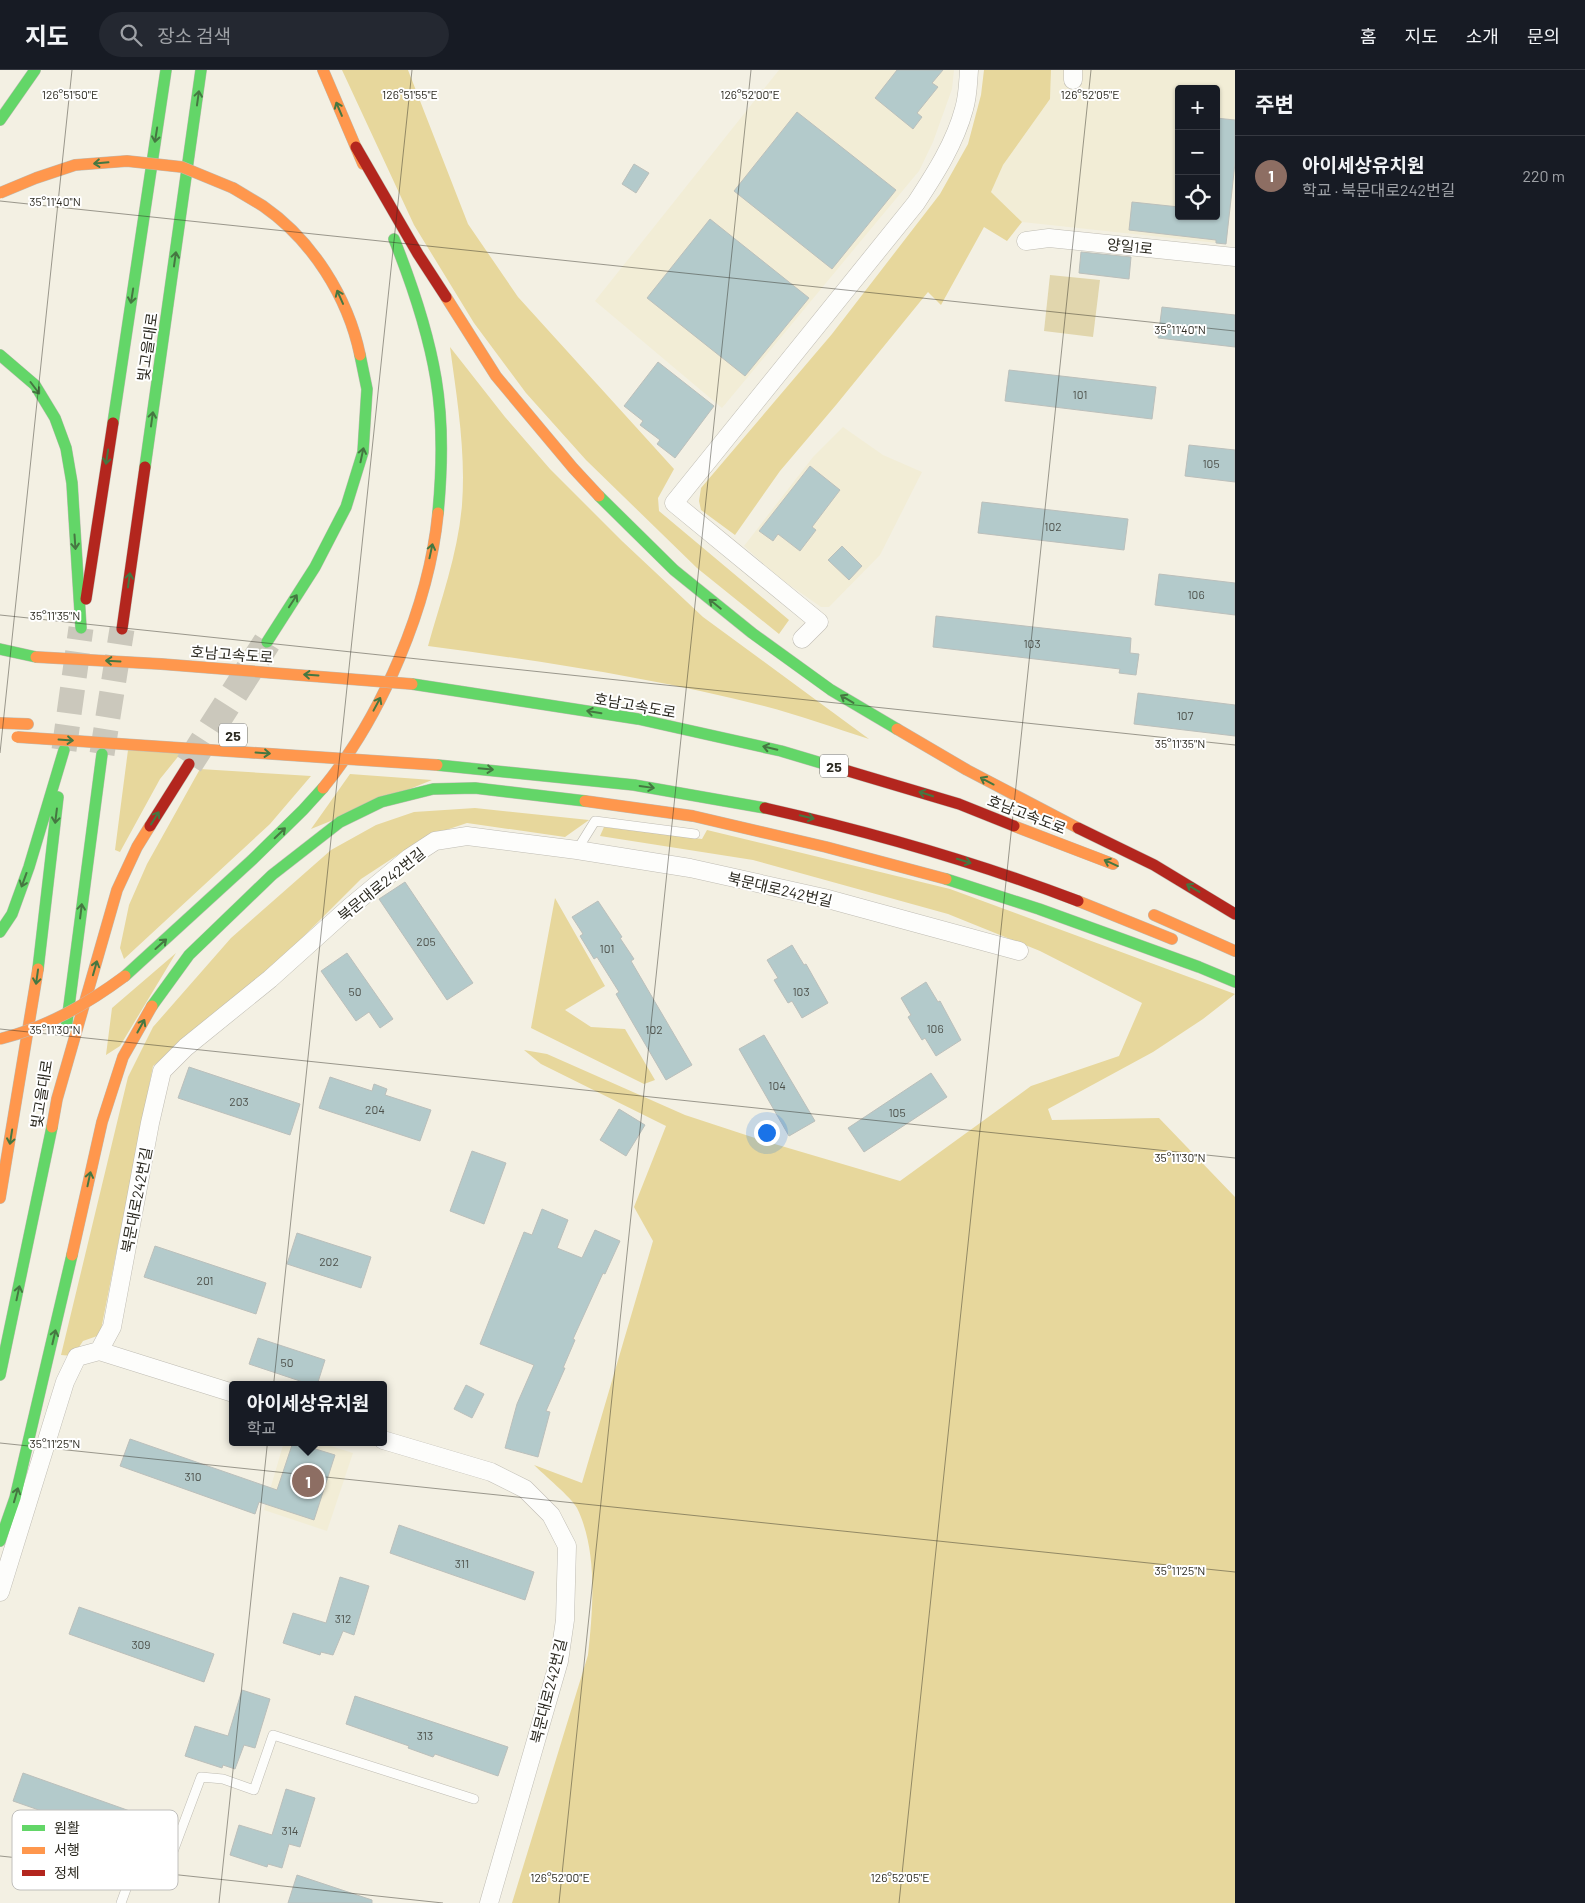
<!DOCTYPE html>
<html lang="ko">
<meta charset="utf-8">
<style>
body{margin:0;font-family:Barlow,"Noto Sans KR",sans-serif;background:#242831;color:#f1f3f6}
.controls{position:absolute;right:15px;top:15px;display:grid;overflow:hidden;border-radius:5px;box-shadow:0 1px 4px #0004}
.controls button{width:45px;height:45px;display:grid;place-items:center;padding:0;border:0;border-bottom:1px solid #363941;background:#171b24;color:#f1f3f6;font:25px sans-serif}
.you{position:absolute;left:766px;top:1062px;width:18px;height:18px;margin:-12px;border:4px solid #fff;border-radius:50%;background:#1a73e8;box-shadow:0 0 0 8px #1a73e833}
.badge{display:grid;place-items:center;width:32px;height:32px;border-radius:50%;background:#726f65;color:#fff;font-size:16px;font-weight:700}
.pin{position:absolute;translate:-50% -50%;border:2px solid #fff;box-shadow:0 1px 5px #0006}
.popup{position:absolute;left:229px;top:1311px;width:158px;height:65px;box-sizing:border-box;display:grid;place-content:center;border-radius:5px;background:#171b24;filter:drop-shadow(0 1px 4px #0005);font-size:16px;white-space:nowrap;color:#9ea1a6}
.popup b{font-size:19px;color:#f1f3f6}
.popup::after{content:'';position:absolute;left:50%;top:100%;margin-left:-10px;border:10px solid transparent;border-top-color:#171b24}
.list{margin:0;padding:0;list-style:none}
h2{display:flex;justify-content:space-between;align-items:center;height:65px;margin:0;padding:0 20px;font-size:21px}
h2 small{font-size:16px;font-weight:400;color:#9ea1a6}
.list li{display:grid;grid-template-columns:32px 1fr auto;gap:15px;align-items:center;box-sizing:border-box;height:80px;padding:0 20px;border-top:1px solid #363941}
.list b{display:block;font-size:19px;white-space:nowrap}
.list p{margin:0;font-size:16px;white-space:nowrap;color:#9ea1a6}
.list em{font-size:16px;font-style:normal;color:#9ea1a6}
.icon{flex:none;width:28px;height:28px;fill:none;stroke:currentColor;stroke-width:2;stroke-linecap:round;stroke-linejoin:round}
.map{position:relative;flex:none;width:1235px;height:1833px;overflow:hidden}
header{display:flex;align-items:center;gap:30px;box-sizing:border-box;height:70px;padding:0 25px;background:#171b24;border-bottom:1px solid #363941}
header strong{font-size:24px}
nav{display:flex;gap:28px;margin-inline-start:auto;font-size:18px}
.search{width:350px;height:45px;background:#242831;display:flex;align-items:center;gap:12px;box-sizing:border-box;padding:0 18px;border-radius:28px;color:#9ea1a6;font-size:19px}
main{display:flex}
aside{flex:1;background:#171b24}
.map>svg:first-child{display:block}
</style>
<header>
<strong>지도</strong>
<div class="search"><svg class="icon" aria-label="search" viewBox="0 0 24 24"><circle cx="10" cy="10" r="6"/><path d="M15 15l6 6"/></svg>장소 검색</div>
<nav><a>홈</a><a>지도</a><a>소개</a><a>문의</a></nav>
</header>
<main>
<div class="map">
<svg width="1235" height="1833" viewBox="0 0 1235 1833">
<rect width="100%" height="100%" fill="#f3f0e3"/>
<!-- built -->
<path fill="#f2edd6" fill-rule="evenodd" d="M 779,0 L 954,0 L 952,19 L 933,72 L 919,101 L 722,338 L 595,231 Z
M 1051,0 L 1235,0 L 1235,103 L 1227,168 L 1217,173 L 1022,152 L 991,122 L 1003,95 L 1050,29 ZM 1179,19 L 1216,19 L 1216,146 L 1179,146 Z
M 843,357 L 883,385 L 922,402 L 880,485 L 829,537 L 821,537 L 778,507 L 744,476 L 813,387 Z
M 284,1372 L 318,1372 L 353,1383 L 327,1461 L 264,1440 Z"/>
<!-- green -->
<path fill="#e1d6ad" d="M 1050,205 L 1100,210 L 1093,267 L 1044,261 Z"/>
<!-- forest -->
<path fill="#e7d79c" d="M 342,0 L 408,0 L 468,154 L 518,227 L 674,399 L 658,428 L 659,441 L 789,550 L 779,564 L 697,498 L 586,390 L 526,323 L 474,253 L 414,155 Z
M 984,0 L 1051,0 L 1050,29 L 1003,95 L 991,122 L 1022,152 L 1007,171 L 984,157 L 941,235 L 928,222 L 836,335 L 780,401 L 735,465 L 701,440 L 699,431 L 701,418 L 832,264 L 940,124 L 968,74 L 981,25 Z
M 450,277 L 505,347 L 550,399 L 622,471 L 703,547 L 869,669 C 834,658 799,645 764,636 C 653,608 541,591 428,576 C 441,530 458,483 462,435 C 466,382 457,329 450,277 Z
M 128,680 L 181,683 L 160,709 L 120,782 L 115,780 Z
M 200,699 L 311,706 L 270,754 L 124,889 L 120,878 L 129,835 L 147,794 Z
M 350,704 L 432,710 L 311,759 Z
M 475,738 L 589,750 L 565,767 L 467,753 L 425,767 L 361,809 L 265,905 L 153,996 L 100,1265 L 83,1271 L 73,1286 L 61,1285 L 128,1007 L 153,957 L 231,868 L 331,780 L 376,755 L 414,742 Z
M 604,757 L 702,769 L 707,760 L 950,819 L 1235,924 L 1203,949 L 1153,982 L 1048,1039 L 1052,1050 L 1159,1048 L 1235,1127 L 1235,1833 L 512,1833 L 588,1585 C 593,1539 598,1481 577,1438 C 572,1428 543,1404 534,1395 L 582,1413 L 653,1171 L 634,1137 L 666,1056 L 541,994 L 524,980 L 547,984 L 685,1045 L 758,1069 L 900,1111 L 1031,1016 L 1119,986 L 1142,933 L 1040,881 L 948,844 L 753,790 L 600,766 Z
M 555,828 L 605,916 L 565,940 L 591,957 L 625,959 L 655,1010 L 644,1014 L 531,958 Z
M 176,883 L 120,976 L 106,985 L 112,938 Z"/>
<!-- building -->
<path fill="#b3cacb" stroke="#bbbfbb" d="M 897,0 L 943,0 L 932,13 L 938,17 L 917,43 L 922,47 L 913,59 L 875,28 Z
M 797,42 L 896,120 L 832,199 L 734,121 Z
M 1216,48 L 1235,50 L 1235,93 L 1226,174 L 1216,173 L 1216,170 L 1129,160 L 1132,132 L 1179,137 L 1179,146 L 1216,146 Z
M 634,94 L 649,103 L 636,123 L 622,114 Z
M 710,149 L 809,228 L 745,306 L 647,228 Z
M 1081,182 L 1131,187 L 1129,209 L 1079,203 Z
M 1162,237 L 1235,245 L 1235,277 L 1158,268 Z
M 658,292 L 714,336 L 675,388 L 657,374 L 660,370 L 640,355 L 643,351 L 624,336 Z
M 1009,300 L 1156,317 L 1152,349 L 1005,331 Z
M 1189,375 L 1235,380 L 1235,412 L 1185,406 Z
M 810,396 L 840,420 L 812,457 L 816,460 L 800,481 L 778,464 L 773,471 L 759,461 Z
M 982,432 L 1128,449 L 1124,480 L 978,463 Z
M 842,476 L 862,496 L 849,510 L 828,490 Z
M 1159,504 L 1235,513 L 1235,545 L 1155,535 Z
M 936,546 L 1131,568 L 1130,583 L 1139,584 L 1136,605 L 1119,603 L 1120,599 L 933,577 Z
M 1138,623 L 1235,635 L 1235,666 L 1134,654 Z
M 405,812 L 473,913 L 447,930 L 379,829 Z
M 598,831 L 622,867 L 620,868 L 634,889 L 631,891 L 692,995 L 666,1010 L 616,924 L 619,922 L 597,887 L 594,889 L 580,866 L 583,864 L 572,847 Z
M 792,875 L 804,895 L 806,894 L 828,933 L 802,948 L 792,931 L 788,933 L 774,910 L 778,908 L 767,890 Z
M 347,883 L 393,949 L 380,958 L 369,942 L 356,951 L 321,901 Z
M 926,912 L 938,932 L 940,931 L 961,970 L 936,986 L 925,968 L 922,970 L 908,947 L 911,945 L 901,928 Z
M 764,965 L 815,1051 L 789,1066 L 739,979 Z
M 189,997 L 300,1034 L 290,1065 L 178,1028 Z
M 931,1003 L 947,1027 L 864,1082 L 848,1058 Z
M 330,1007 L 372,1021 L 374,1014 L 387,1019 L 385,1025 L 431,1040 L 420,1071 L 319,1038 Z
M 619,1039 L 645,1055 L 626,1086 L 600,1070 Z
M 472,1081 L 506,1093 L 484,1154 L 450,1141 Z
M 542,1139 L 568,1150 L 557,1178 L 582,1188 L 595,1160 L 620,1171 L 605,1204 L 603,1203 L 573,1269 L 575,1270 L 563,1298 L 565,1298 L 546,1341 L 550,1342 L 538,1387 L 505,1378 L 517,1334 L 534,1295 L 480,1274 L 524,1162 L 532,1165 Z
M 297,1163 L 371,1187 L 361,1218 L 287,1194 Z
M 155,1176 L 266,1213 L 256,1244 L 144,1207 Z
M 258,1268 L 325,1290 L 317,1315 L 312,1315 L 249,1294 Z
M 466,1315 L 484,1324 L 472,1348 L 454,1339 Z
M 130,1369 L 277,1420 L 293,1372 L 335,1385 L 314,1450 L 259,1432 L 255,1444 L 120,1396 Z
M 399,1455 L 534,1502 L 525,1530 L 390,1483 Z
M 340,1507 L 369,1516 L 354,1565 L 343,1561 L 333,1585 L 321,1582 L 320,1585 L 283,1573 L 293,1543 L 326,1553 Z
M 79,1537 L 214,1584 L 204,1612 L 69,1564 Z
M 242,1620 L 270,1629 L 255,1678 L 244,1675 L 235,1699 L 223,1695 L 222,1698 L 185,1686 L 195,1656 L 228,1666 Z
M 355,1626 L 508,1677 L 498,1706 L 435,1684 L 433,1687 L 408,1678 L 409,1676 L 346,1654 Z
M 23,1703 L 158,1751 L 148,1778 L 13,1731 Z
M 286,1719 L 315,1728 L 300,1777 L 289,1774 L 282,1798 L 268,1794 L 267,1797 L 230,1785 L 239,1755 L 272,1765 Z
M 297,1805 L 372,1830 L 372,1833 L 288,1833 Z"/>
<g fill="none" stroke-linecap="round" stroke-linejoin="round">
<!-- secondary-tunnel -->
<path stroke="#cbc8bc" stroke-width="25" stroke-dasharray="25 12" stroke-linecap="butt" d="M 64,680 L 81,558
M 102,684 L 122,559"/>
<!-- highway-tunnel -->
<path stroke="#cbc8bc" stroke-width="28" stroke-dasharray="28 14" stroke-linecap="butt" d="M 189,694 L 267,572"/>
<!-- lane casing -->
<g stroke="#bfbcb3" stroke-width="10">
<path id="lane" d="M 577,780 L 595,751 L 695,764
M 121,1833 L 133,1800 L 171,1787 L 201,1707 L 223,1709 L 254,1720 L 273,1665 L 474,1729"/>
</g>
<!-- street casing -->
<g stroke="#bfbcb3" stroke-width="19">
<path id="street" d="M 1073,10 L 1073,0
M 1026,171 L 1049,168 L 1235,187
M 802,569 L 819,552 L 674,433 L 916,133 C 935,104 955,73 964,39 C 968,26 968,13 969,0
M 99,1281 L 112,1257 L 150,1053 L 162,1001 L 186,977 L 270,909 L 350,837 L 409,788 L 435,771 L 467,766 L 577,780 L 690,798 L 824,828 L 1019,881
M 383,1370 L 491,1402 L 525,1419 L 551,1445 L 567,1476 L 565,1550 L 559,1591 L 489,1833
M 0,1522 L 65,1312 L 77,1287 L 99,1281 L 233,1323"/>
</g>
<!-- fast casing -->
<g stroke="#bfbcb3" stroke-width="12">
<path id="fast" d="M 0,50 L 35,0
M 394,169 C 412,214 428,261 436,309 C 443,351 442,401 438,443
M 0,285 L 35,315 L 55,348 L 66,378 L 72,413 L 81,558
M 113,353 L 166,0
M 145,397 L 201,0
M 599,426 L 674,500 L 752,563 L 831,620 L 897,659
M 267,572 L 315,497 L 346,437 L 363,382 L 367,319 L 360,285
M 0,579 L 36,587
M 412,614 L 638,649 L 781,681 L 848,701
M 437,695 L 634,715 L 765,738
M 946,809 L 1039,839 L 1199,897 L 1235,912
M 0,862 L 12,844 L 29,797 L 64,680
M 38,899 L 58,727
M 125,906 L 252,790 L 303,740 L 323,718
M 152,936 L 189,885 L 272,805 L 340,752 L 381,732 L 433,719 L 475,718 L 585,731
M 66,959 L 102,684
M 0,1305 L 52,1057
M 0,1471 L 15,1428 L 72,1185"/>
</g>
<!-- slow casing -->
<g stroke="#bfbcb3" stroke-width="12">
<path id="slow" d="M 323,0 L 363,94
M 233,118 C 243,124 253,130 263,136 C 312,170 348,227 360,285
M 446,227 L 496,306 L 573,398 L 599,426
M 0,653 L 28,654
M 897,659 L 967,700 L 1078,758
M 323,718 C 382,646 429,536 438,443
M 585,731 L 693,746 L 826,777 L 946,809
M 1014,756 L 1113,794
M 1078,831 L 1172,869
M 1154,845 L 1235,881
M 52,1057 L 57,1029 L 117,820 L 137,777 L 150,756
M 0,1128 L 38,899
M 72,1185 L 102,1052 L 123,987 L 152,936"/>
</g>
<!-- jam casing -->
<g stroke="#bfbcb3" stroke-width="12">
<path id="jam" d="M 356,77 L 418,184 L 446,227
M 86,529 L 113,353
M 122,559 L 145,397
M 848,701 L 959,734 L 1014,756
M 765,738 C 871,762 976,792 1078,831
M 150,756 L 189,694
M 1078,758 L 1154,795 L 1235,844"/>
</g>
<!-- lane -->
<use href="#lane" stroke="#fdfdfb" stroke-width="9"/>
<!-- street -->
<use href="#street" stroke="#fdfdfb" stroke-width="18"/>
<!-- fast -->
<use href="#fast" stroke="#63d668" stroke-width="11"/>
<!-- slow -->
<use href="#slow" stroke="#ff974d" stroke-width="11"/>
<!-- jam -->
<use href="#jam" stroke="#b3261e" stroke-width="11"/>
<!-- slow-bridge casing -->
<g stroke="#bfbcb3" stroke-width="12" stroke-linecap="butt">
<path id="slow-bridge" d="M 0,123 L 36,108 L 75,95 L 127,91 L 182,97 L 233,118
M 36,587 L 161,594 L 412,614
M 17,667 L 437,695
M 0,969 C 47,957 86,935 125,906"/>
</g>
<!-- slow-bridge -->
<use href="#slow-bridge" stroke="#ff974d" stroke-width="11"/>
</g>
<!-- one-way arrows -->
<defs><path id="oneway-shaft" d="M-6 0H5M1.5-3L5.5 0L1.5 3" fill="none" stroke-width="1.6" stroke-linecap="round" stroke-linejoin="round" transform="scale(1.25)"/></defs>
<g stroke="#457741">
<use href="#oneway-shaft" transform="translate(198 28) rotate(-82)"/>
<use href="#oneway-shaft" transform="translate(339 39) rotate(-113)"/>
<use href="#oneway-shaft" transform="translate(156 65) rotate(99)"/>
<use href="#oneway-shaft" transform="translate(101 93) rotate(175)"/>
<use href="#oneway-shaft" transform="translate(175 189) rotate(-82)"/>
<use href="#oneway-shaft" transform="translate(132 226) rotate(99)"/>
<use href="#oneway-shaft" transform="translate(340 227) rotate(-114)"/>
<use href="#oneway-shaft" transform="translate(35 318) rotate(53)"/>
<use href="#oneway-shaft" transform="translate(152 349) rotate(-82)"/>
<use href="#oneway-shaft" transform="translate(362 385) rotate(-78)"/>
<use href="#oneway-shaft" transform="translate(107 387) rotate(99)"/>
<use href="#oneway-shaft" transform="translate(75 472) rotate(86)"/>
<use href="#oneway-shaft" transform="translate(431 481) rotate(-78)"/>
<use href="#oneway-shaft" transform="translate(129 510) rotate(-82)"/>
<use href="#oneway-shaft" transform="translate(293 531) rotate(-57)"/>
<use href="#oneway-shaft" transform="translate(715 534) rotate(-141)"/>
<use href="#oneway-shaft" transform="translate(113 591) rotate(-177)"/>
<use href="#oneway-shaft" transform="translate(311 605) rotate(-176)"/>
<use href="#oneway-shaft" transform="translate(847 629) rotate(-149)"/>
<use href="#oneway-shaft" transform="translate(377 634) rotate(-62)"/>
<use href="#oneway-shaft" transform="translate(594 642) rotate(-171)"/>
<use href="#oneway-shaft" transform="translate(66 670) rotate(4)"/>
<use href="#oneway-shaft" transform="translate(770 678) rotate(-167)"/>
<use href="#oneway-shaft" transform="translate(263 683) rotate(4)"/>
<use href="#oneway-shaft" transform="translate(486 699) rotate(5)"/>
<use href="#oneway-shaft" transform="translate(987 711) rotate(-152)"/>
<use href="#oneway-shaft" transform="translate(647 717) rotate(8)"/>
<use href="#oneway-shaft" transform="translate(926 724) rotate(-162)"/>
<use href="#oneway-shaft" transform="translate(56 746) rotate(97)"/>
<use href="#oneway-shaft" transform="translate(807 747) rotate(14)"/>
<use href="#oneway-shaft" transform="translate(155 748) rotate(-58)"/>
<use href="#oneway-shaft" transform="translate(280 763) rotate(-44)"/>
<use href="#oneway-shaft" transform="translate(964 791) rotate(17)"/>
<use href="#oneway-shaft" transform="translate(1111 793) rotate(-156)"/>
<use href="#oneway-shaft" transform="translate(24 810) rotate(110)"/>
<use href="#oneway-shaft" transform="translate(1193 818) rotate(-149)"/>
<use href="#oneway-shaft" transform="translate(81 841) rotate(-83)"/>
<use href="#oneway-shaft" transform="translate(161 874) rotate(-42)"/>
<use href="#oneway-shaft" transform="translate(95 898) rotate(-74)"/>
<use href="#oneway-shaft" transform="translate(37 907) rotate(98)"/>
<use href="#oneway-shaft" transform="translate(141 956) rotate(-61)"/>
<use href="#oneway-shaft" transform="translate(11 1067) rotate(99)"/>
<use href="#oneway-shaft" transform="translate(89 1109) rotate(-78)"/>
<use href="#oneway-shaft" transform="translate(18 1223) rotate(-78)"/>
<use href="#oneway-shaft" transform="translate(54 1267) rotate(-77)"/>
<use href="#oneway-shaft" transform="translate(16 1425) rotate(-74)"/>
</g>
<!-- ticks -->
<path fill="none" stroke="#2c2a21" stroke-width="1" stroke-opacity="0.45" d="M 0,131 L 1235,261M 0,545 L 1235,675M 0,683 L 72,0M 0,959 L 1235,1088M 0,1373 L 1235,1502M 0,1786 L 443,1833M 219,1833 L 412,0M 559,1833 L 751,0M 899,1833 L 1091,0"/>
<g text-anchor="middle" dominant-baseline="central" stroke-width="4" stroke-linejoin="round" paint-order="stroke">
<!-- number labels -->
<g font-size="12" fill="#4e524c">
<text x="1080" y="324">101</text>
<text x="1211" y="393">105</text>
<text x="1053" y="456">102</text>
<text x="1196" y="524">106</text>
<text x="1032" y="573">103</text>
<text x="1185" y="645">107</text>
<text x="426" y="871">205</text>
<text x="607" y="878">101</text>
<text x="355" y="921">50</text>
<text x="801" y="921">103</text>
<text x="935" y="958">106</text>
<text x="654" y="959">102</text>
<text x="777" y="1015">104</text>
<text x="239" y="1031">203</text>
<text x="375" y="1039">204</text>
<text x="897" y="1042">105</text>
<text x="329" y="1191">202</text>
<text x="205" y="1210">201</text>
<text x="287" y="1292">50</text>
<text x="193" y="1406">310</text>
<text x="462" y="1493">311</text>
<text x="343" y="1548">312</text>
<text x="141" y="1574">309</text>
<text x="425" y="1665">313</text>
<text x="290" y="1760">314</text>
</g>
<!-- shield labels -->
<g fill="#fff" stroke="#6b6a64" stroke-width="1">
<rect x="219" y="653.5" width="28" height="23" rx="4"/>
<rect x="820" y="684.5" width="28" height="23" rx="4"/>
</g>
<g font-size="14" font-weight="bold" fill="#2c2a21">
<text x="233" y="665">25</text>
<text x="834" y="696">25</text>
</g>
<!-- street labels -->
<g font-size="15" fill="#2c2a21" stroke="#fff">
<text transform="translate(1130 176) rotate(6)">양일1로</text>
<text transform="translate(147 277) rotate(-82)">빛고을대로</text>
<text transform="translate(232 584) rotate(4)">호남고속도로</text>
<text transform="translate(635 635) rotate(10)">호남고속도로</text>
<text transform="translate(1027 744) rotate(21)">호남고속도로</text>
<text transform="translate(381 814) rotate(-39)">북문대로242번길</text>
<text transform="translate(780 819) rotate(13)">북문대로242번길</text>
<text transform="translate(41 1024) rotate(-81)">빛고을대로</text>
<text transform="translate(136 1130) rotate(-79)">북문대로242번길</text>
<text transform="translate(548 1621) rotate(-76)">북문대로242번길</text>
</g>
</g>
<!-- legend -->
<rect x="12" y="1740" width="166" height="80" rx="8" fill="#fff" stroke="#c0bfbc" stroke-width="1"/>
<rect x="22" y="1755" width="23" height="6" fill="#63d668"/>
<rect x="22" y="1777" width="23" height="7" fill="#ff974d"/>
<rect x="22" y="1800" width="23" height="6" fill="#b3261e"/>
<g font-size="14" fill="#2c2a21">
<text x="54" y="1763">원활</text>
<text x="54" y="1785">서행</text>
<text x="54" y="1808">정체</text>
</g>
<g font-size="12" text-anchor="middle" fill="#2c2a21" stroke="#fff" stroke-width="4" stroke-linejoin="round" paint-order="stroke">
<text x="70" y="29">126°51'50"E</text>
<text x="410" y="29">126°51'55"E</text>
<text x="750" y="29">126°52'00"E</text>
<text x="1090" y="29">126°52'05"E</text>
<text x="55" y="136">35°11'40"N</text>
<text x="1180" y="264">35°11'40"N</text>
<text x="55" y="550">35°11'35"N</text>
<text x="1180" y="678">35°11'35"N</text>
<text x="55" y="964">35°11'30"N</text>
<text x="1180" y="1092">35°11'30"N</text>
<text x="55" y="1378">35°11'25"N</text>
<text x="1180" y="1505">35°11'25"N</text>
<text x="560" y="1812">126°52'00"E</text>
<text x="900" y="1812">126°52'05"E</text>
</g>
</svg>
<div class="controls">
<button>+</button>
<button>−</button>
<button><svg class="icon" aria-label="locate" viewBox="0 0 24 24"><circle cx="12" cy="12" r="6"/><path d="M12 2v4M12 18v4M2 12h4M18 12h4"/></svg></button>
</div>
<div class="you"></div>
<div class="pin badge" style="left:308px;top:1411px;background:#8d6e63">1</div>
<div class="popup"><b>아이세상유치원</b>학교</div>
</div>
<aside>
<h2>주변<small></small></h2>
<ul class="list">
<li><span class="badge" style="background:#8d6e63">1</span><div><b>아이세상유치원</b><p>학교 · 북문대로242번길</p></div><em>220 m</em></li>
</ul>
</aside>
</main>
